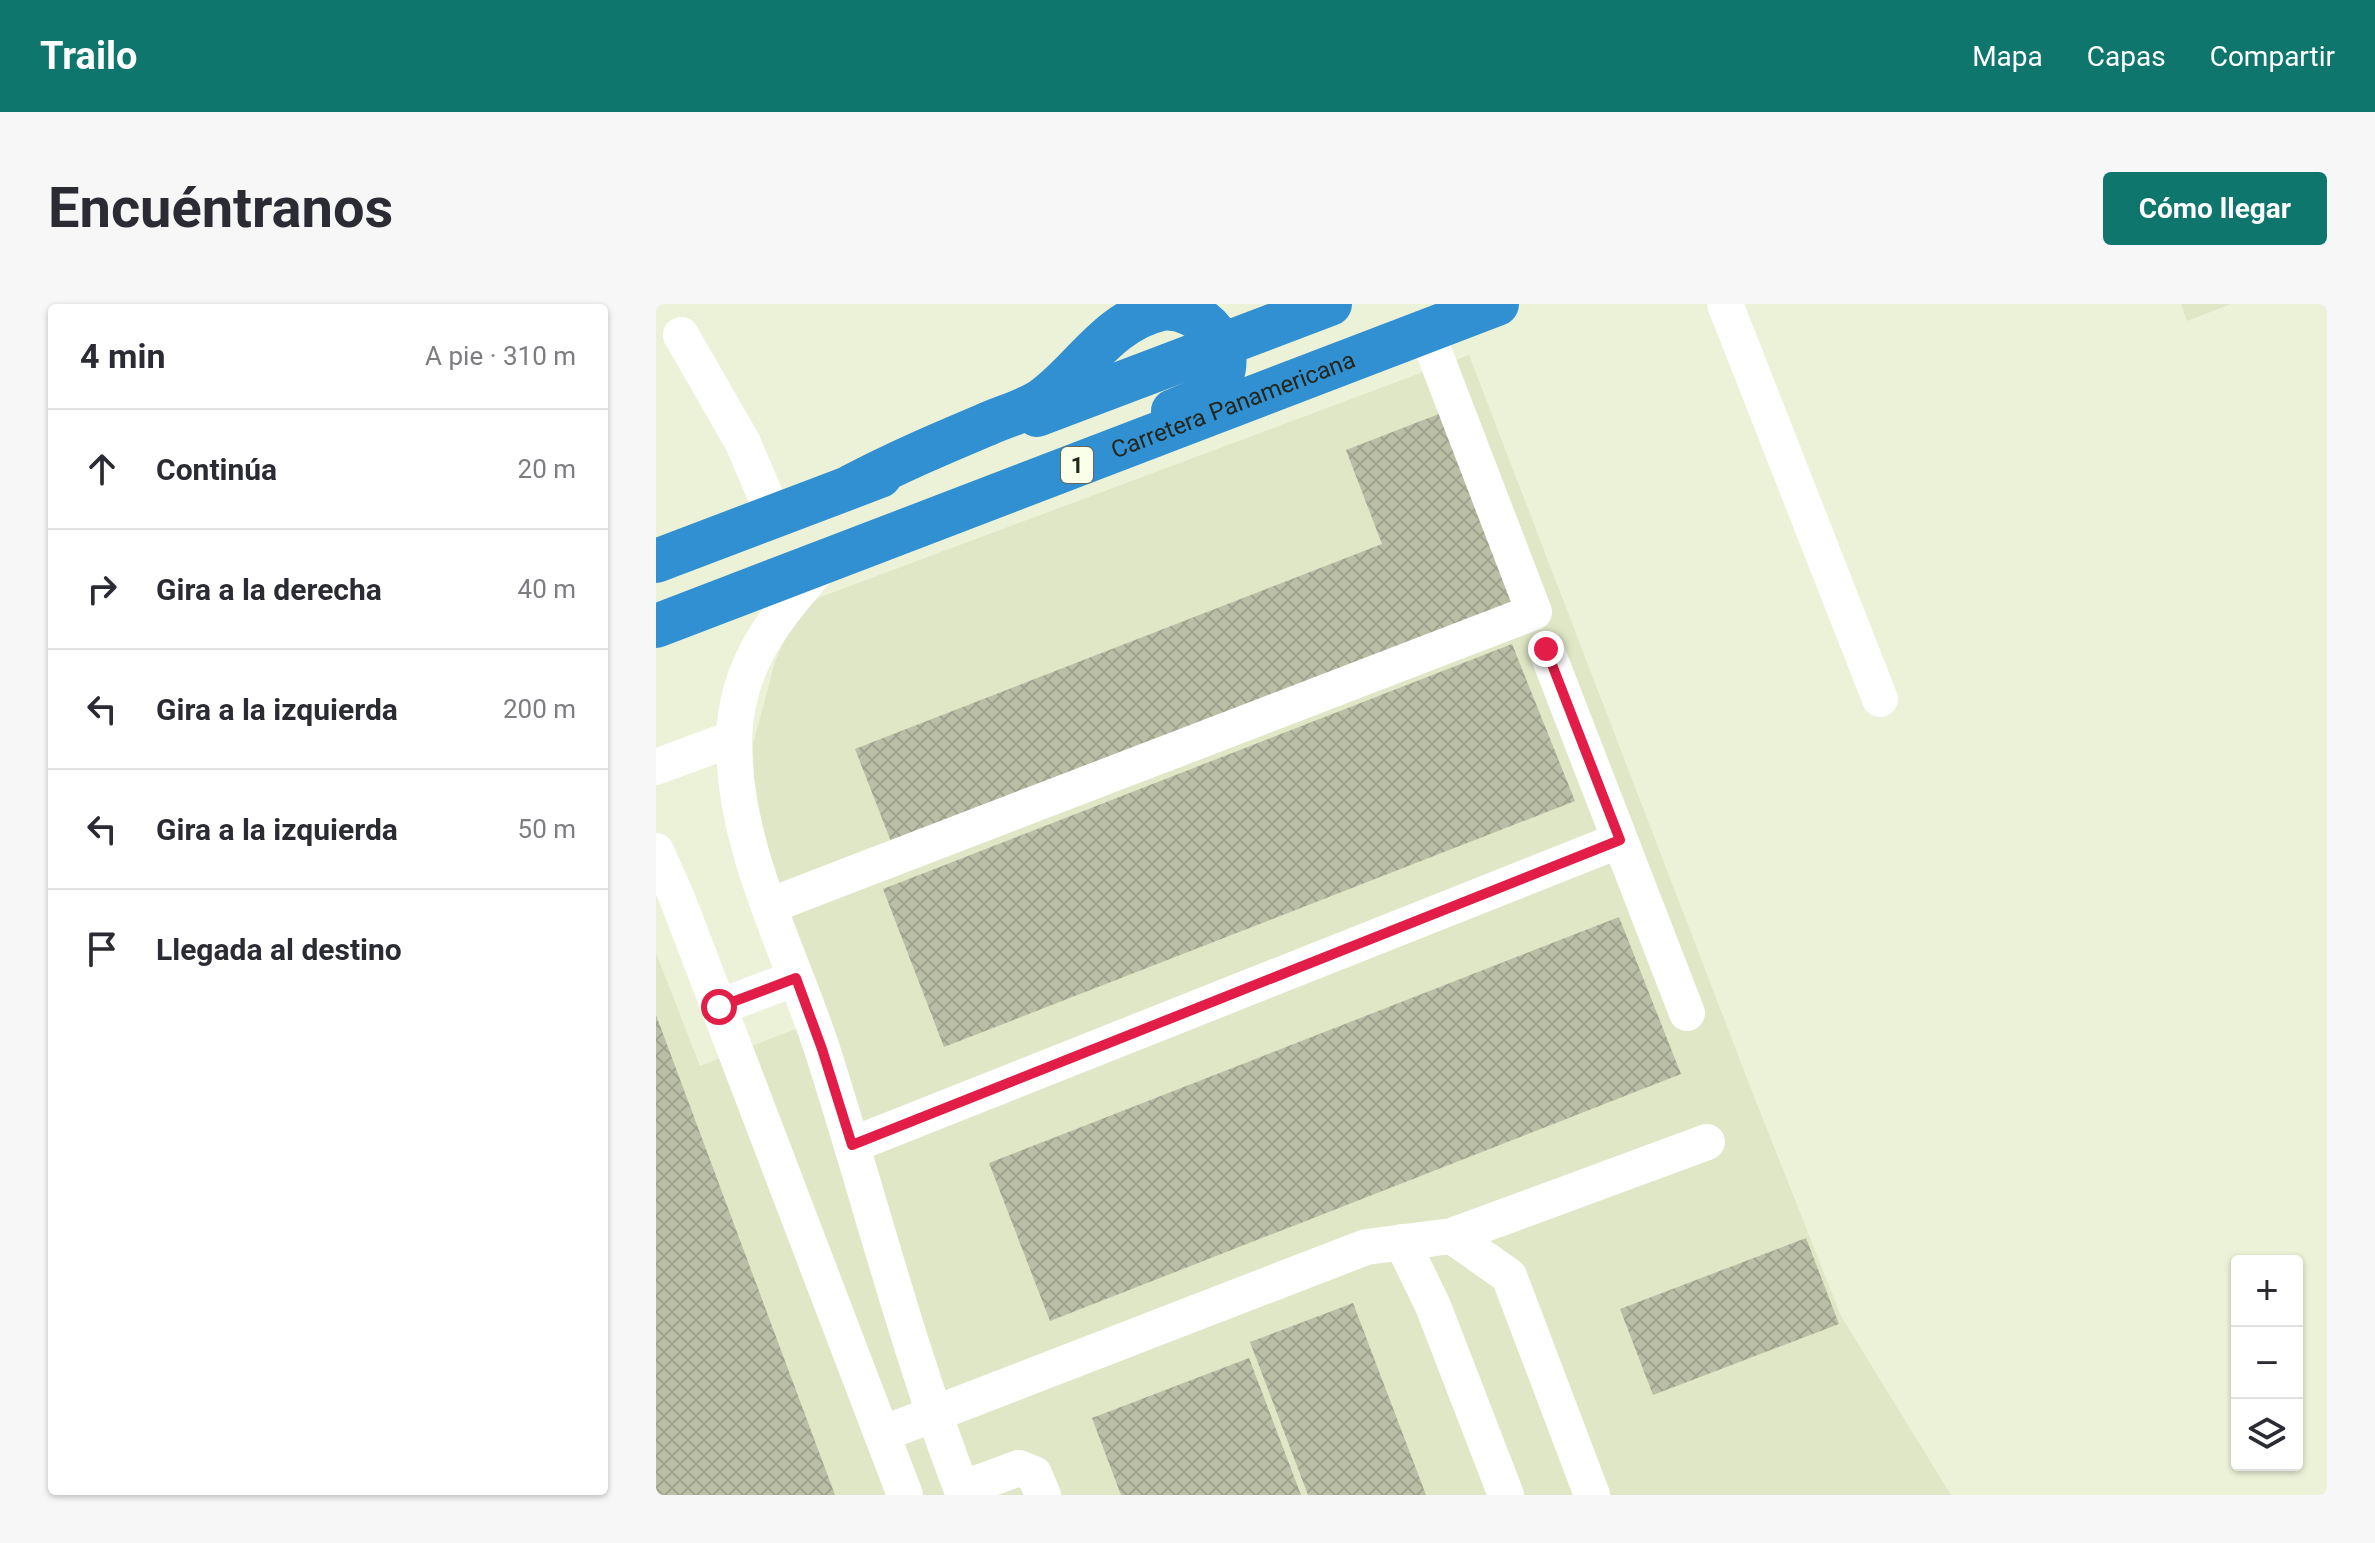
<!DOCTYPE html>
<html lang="es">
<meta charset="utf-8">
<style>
body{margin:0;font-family:Roboto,sans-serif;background:#f7f7f7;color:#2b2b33}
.controls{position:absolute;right:24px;bottom:24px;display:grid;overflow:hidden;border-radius:8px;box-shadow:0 2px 6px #0004}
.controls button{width:72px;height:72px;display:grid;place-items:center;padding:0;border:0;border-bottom:2px solid #e1e1e2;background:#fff;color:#2b2b33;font:40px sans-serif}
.stop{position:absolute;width:24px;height:24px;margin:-18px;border:6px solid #e11d48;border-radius:50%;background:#fff}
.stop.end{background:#e11d48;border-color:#fff;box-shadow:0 2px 8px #0008}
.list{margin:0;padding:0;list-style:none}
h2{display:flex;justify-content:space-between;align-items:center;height:104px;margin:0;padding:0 32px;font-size:34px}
h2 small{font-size:26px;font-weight:400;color:#7c7c81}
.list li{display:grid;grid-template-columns:52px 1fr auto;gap:24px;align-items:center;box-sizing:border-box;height:120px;padding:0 32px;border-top:2px solid #e1e1e2}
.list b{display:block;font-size:30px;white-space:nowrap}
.list em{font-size:26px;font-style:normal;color:#7c7c81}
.icon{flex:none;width:44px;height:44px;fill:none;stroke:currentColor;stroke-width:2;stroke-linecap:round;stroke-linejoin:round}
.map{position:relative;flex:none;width:1671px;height:1191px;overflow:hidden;border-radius:8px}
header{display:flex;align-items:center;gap:48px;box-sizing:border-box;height:112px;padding:0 40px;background:#0f766e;color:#fff}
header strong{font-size:38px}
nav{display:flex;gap:44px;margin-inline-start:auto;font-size:28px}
.intro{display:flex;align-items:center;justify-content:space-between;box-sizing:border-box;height:192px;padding:0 48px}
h1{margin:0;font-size:56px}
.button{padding:20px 36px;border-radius:8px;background:#0f766e;color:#fff;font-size:28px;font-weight:700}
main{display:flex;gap:48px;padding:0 48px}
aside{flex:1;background:#fff;border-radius:8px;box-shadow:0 2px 6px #0004}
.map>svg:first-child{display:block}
</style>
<header>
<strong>Trailo</strong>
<nav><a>Mapa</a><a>Capas</a><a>Compartir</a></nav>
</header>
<div class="intro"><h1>Encuéntranos</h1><a class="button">Cómo llegar</a></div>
<main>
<aside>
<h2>4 min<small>A pie · 310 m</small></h2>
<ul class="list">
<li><svg class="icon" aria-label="ahead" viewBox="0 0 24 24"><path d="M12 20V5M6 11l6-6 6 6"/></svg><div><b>Continúa</b></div><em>20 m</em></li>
<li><svg class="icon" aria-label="right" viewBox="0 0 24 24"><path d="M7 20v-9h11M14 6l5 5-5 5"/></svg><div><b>Gira a la derecha</b></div><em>40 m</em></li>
<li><svg class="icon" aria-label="left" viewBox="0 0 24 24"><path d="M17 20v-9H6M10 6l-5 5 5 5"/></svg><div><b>Gira a la izquierda</b></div><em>200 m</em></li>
<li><svg class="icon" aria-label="left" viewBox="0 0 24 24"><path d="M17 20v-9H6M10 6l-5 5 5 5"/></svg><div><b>Gira a la izquierda</b></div><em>50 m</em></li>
<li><svg class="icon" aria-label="arrive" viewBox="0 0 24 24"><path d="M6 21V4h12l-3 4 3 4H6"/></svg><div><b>Llegada al destino</b></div></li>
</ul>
</aside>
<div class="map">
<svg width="1671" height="1191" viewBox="0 0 1671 1191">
<defs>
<pattern id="building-cross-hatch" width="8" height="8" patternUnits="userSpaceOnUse" patternTransform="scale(2)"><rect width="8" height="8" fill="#b9bea5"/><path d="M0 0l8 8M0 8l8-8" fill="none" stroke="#9fa38d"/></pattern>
</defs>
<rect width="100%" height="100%" fill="#ecf2d7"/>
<!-- built -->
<path fill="#e0e7c6" d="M 1525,0 L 1575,0 L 1531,17 Z
M 813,51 L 1090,772 L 1185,1012 L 1295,1191 L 0,1191 L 0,649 L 44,762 L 173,712 L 99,516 L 97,440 L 119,358 L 136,319 L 162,294 Z"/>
<!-- building -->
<path fill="url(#building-cross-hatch)" d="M 788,108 L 861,298 L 236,540 L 199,445 L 726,240 L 690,146 Z
M 856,340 L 919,497 L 288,743 L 227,585 Z
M 963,613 L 1025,770 L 394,1017 L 333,859 Z
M 0,711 L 179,1191 L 0,1191 Z
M 1150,934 L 1183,1020 L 997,1091 L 964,1005 Z
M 697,999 L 770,1191 L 652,1191 L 594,1038 Z
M 593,1054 L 645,1191 L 465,1191 L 436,1114 Z"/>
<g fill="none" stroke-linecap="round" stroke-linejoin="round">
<!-- minor -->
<path stroke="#fff" stroke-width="36" d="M 1069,0 L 1224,395
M 25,31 L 87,139 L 118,212
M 169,257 C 121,312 80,358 78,435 C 77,545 134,646 167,748 C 214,895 252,1047 308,1191
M 890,345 L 1031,709
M 0,463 L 78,434
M 0,547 L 21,594 L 249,1191
M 113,602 L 878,308 L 770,27
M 63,703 L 140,674
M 196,841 L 964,536
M 796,932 L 1051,838
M 746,938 L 777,1002 L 850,1191
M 226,1130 L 710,943 L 796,932 L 853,972 L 936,1191
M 306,1185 L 363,1164 L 378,1170 L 387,1191"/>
<!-- highway -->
<g stroke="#3190d1" stroke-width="44">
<path d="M 381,111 L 674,0"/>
<path d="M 196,182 C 239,159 284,140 329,121 C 348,112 374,106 390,93 C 428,64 453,17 505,5 C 545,0 588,47 559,83 C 549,95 531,101 517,107"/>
<path d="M 0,257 L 224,172"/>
<path id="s1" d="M 0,322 L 841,0"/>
</g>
</g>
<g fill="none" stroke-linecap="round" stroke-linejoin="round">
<!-- route -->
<path stroke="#e11d48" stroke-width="10" d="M 63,703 L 140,674 L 166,745 L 196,841 L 964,536 L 890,345"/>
</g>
<g text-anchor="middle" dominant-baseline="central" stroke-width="6" stroke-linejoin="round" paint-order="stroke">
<!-- shield labels -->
<rect fill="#faffe9" stroke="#64675a" stroke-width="2" x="405" y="143" width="32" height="36" rx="6"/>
<g font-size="22" font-weight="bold" fill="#24261c">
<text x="421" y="161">1</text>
</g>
<!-- street labels -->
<g font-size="24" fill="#24261c" stroke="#faffe9">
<text stroke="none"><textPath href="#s1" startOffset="618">Carretera Panamericana</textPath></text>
</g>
</g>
</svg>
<div class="controls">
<button>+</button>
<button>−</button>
<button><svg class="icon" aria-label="layers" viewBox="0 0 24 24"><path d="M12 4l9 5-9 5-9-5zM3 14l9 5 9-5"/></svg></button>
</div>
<div class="stop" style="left:63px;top:703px"></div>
<div class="stop end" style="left:890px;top:345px"></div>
</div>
</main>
